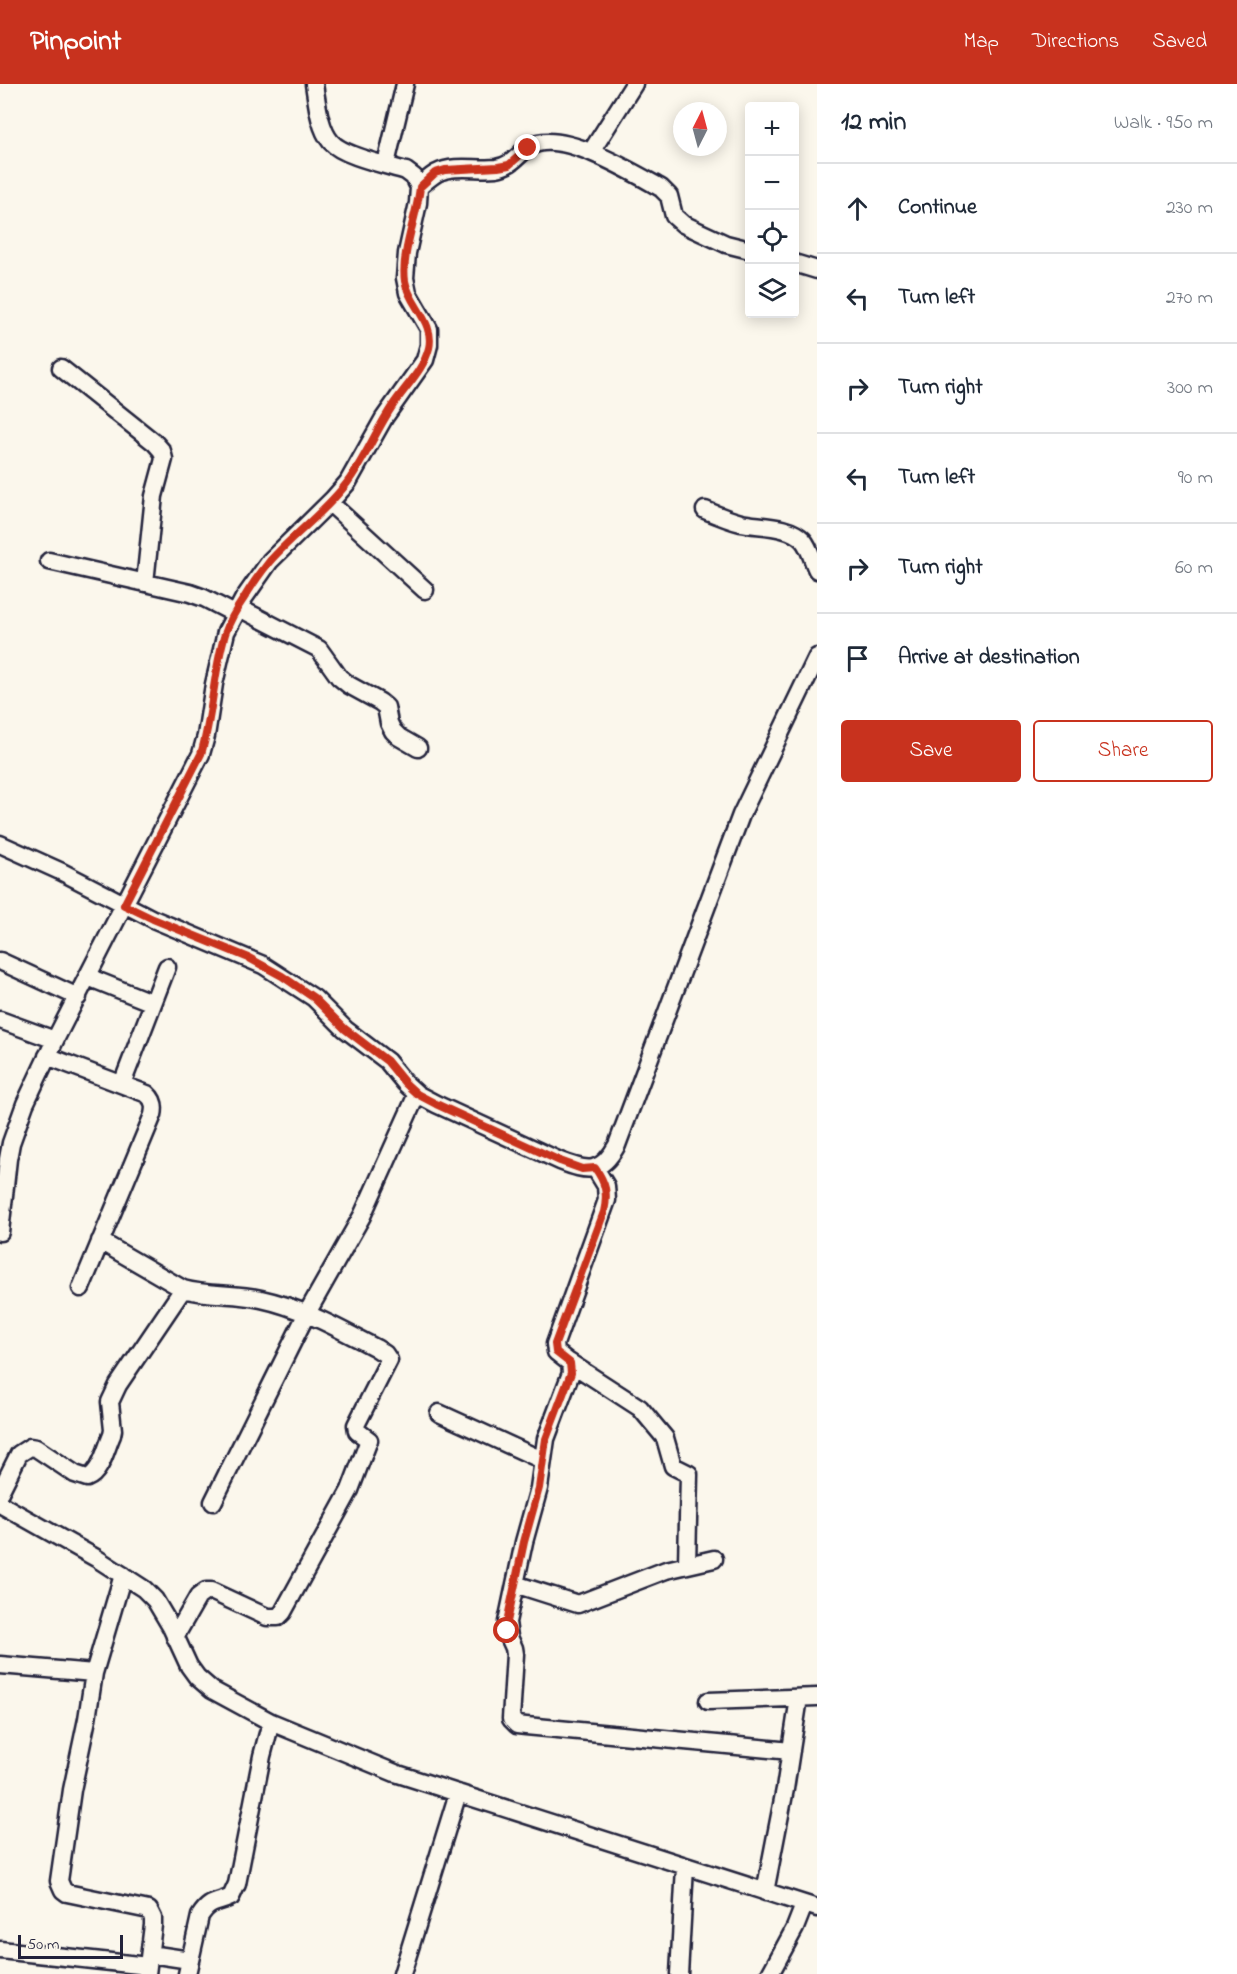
<!DOCTYPE html>
<meta charset="utf-8">
<style>
body{margin:0;font-family:"Indie Flower",sans-serif;background:#f2f2f3;color:#1f2937}
.controls{position:absolute;right:18px;top:18px;display:grid;overflow:hidden;border-radius:6px;box-shadow:0 3px 15px #0003}
.controls button{width:54px;height:54px;display:grid;place-items:center;padding:0;border:0;border-bottom:2px solid #e0e1e3;background:#fff;color:#1f2937;font:30px sans-serif}
.compass{position:absolute;left:673px;top:18px;width:54px;height:54px;border-radius:50%;background:#fff;box-shadow:0 3px 15px #0003;rotate:6deg}
.scale{position:absolute;left:18px;bottom:15px;width:105px;box-sizing:border-box;padding-left:6px;border:3px solid #22223b;border-top:0;font-size:16px;line-height:21px;white-space:nowrap;color:#22223b;-webkit-text-stroke:4px #fbf7ec;paint-order:stroke}
.stop{position:absolute;width:18px;height:18px;margin:-14px;border:4px solid #c8321e;border-radius:50%;background:#fff}
.stop.end{background:#c8321e;border-color:#fff;box-shadow:0 2px 6px #0008}
.list{margin:0;padding:0;list-style:none}
h2{display:flex;justify-content:space-between;align-items:center;height:78px;margin:0;padding:0 24px;font-size:26px}
h2 small{font-size:20px;font-weight:400;color:#747a83}
.list li{display:grid;grid-template-columns:39px 1fr auto;gap:18px;align-items:center;box-sizing:border-box;height:90px;padding:0 24px;border-top:2px solid #e0e1e3}
.list b{display:block;font-size:22px;white-space:nowrap}
.list em{font-size:20px;font-style:normal;color:#747a83}
.actions{display:flex;gap:12px;padding:18px 24px}
.actions a{flex:1;padding:14px 0;border:2px solid #c8321e;border-radius:6px;text-align:center;font-size:21px;color:#c8321e}
.actions .main{background:#c8321e;color:#fff}
.icon{flex:none;width:33px;height:33px;fill:none;stroke:currentColor;stroke-width:2;stroke-linecap:round;stroke-linejoin:round}
.map{position:relative;flex:none;width:817px;height:1890px;overflow:hidden}
header{display:flex;align-items:center;gap:36px;box-sizing:border-box;height:84px;padding:0 30px;background:#c8321e;color:#fff}
header strong{font-size:28px}
nav{display:flex;gap:33px;margin-inline-start:auto;font-size:21px}
main{display:flex}
aside{flex:1;background:#fff}
.map>svg:first-child{display:block}
</style>
<header>
<strong>Pinpoint</strong>
<nav><a>Map</a><a>Directions</a><a>Saved</a></nav>
</header>
<main>
<div class="map">
<svg width="817" height="1890" viewBox="0 0 817 1890">
<rect width="100%" height="100%" fill="#fbf7ec"/>
<filter id="ink" filterUnits="userSpaceOnUse"><feTurbulence type="fractalNoise" baseFrequency=".0167" numOctaves="2"/><feDisplacementMap in="SourceGraphic" scale="12" xChannelSelector="R" yChannelSelector="G"/><feConvolveMatrix kernelMatrix="1 2 1 2 8 2 1 2 1" color-interpolation-filters="sRGB"/></filter>
<g filter="url(#ink)">
<g fill="none" stroke-linecap="round" stroke-linejoin="round">
<!-- minor casing -->
<g stroke="#22223b" stroke-width="21">
<path id="minor" d="M 591,68 L 634,0
M 386,80 L 405,0
M 419,103 C 425,98 431,92 437,89 C 454,80 477,86 496,84 C 517,81 521,63 538,59 C 571,51 632,88 661,104 L 669,112 L 674,132 L 683,140 L 726,160 L 750,166
M 794,179 L 817,186
M 61,284 L 155,359 L 162,367 L 164,375 L 154,412 L 145,499
M 330,419 L 425,506
M 705,426 C 717,431 729,436 741,439 C 760,443 789,441 803,456 C 810,464 812,476 817,486
M 49,477 L 190,509 L 204,514 L 235,530
M 239,524 L 319,565 L 339,593 L 349,601 L 380,618 L 386,623 L 389,639 L 393,647 L 399,653 L 418,664
M 0,760 L 62,788 L 153,835 L 263,881 L 314,914 L 345,945 L 387,977 L 405,999 L 417,1010 L 436,1020 L 560,1077 C 588,1088 601,1090 617,1061 L 741,731 L 817,573
M 0,877 L 78,913
M 88,893 L 153,919
M 0,936 L 55,956
M 47,972 L 147,1010 C 154,1016 155,1022 153,1031 L 81,1204
M 122,1000 L 167,883
M 595,1084 L 606,1102 L 607,1116 L 555,1260 L 556,1268 L 570,1279 L 571,1289 L 546,1355 L 539,1404 L 524,1458 L 507,1538 L 509,1553 L 514,1564 L 515,1570 L 511,1635 L 517,1641 L 526,1642 L 791,1667
M 0,1148 L 8,1075 L 11,1059 L 25,1020 L 57,952 L 201,670 L 206,652 L 214,600 L 226,548 L 244,514 L 270,477 L 333,415 L 348,398 L 384,334 L 425,276 L 429,261 L 429,245 L 408,209 L 405,194 L 407,169 L 418,119 L 419,103 L 414,93 L 406,87 C 387,81 343,72 331,58 C 319,44 317,18 314,0
M 100,1157 L 183,1205 C 208,1212 235,1209 261,1215 C 303,1224 339,1245 376,1264 L 385,1270 L 389,1276 L 356,1341 L 357,1347 L 369,1356 L 350,1406 L 283,1528 L 278,1533 L 267,1533 L 211,1507 L 206,1507 L 198,1513 L 175,1553
M 569,1278 L 640,1324 L 665,1354 L 673,1382 L 689,1390 L 687,1481
M 439,1329 L 542,1376
M 0,1408 L 19,1370 L 30,1363 L 36,1364 L 75,1390 L 87,1394 C 101,1389 106,1364 112,1351 L 113,1346 L 110,1318 L 118,1301 L 183,1205
M 213,1418 L 307,1229 L 362,1132 L 417,1010
M 0,1420 L 96,1474 L 144,1505 L 155,1516 L 171,1543 L 189,1582 L 197,1593 L 212,1606 L 271,1638 L 395,1689 L 817,1824
M 123,1491 L 94,1589 L 87,1635 L 72,1706 L 59,1797 L 63,1806 L 67,1809 L 149,1826 L 153,1834 L 153,1841 L 147,1890
M 515,1500 L 578,1520 L 666,1486 L 714,1475
M 0,1581 L 94,1589
M 708,1617 L 817,1613
M 765,1808 L 785,1705 L 799,1614
M 0,1866 L 148,1882
M 150,1870 L 190,1876
M 187,1890 L 200,1832 C 210,1816 216,1820 231,1813 L 237,1800 L 262,1672 L 271,1638
M 402,1890 L 458,1709
M 679,1890 L 685,1783
M 770,1890 L 795,1844 L 804,1821"/>
</g>
<!-- minor -->
<use href="#minor" stroke="#fbf7ec" stroke-width="16"/>
</g>
</g>
<g fill="none" stroke-linecap="round" stroke-linejoin="round" filter="url(#ink)">
<!-- route -->
<path stroke="#c8321e" stroke-width="8" d="M 507,1547 L 507,1538 L 524,1458 L 539,1404 L 546,1355 L 571,1289 L 570,1279 L 556,1268 L 555,1260 L 604,1128 C 608,1110 606,1099 595,1084 L 582,1085 L 560,1077 L 436,1020 L 417,1010 L 405,999 L 387,977 L 345,945 L 314,914 L 282,892 L 249,874 L 153,835 L 124,821 L 201,670 C 213,631 213,589 225,550 C 229,538 237,524 244,514 C 252,501 261,488 270,477 C 294,450 325,428 347,399 C 365,375 376,346 393,321 C 405,303 424,285 429,264 C 435,238 409,221 405,197 C 401,168 417,133 420,103 L 435,89 L 445,86 L 498,83 L 509,81 L 528,64"/>
</g>
</svg>
<div class="controls">
<button>+</button>
<button>−</button>
<button><svg class="icon" aria-label="locate" viewBox="0 0 24 24"><circle cx="12" cy="12" r="6"/><path d="M12 2v4M12 18v4M2 12h4M18 12h4"/></svg></button>
<button><svg class="icon" aria-label="layers" viewBox="0 0 24 24"><path d="M12 4l9 5-9 5-9-5zM3 14l9 5 9-5"/></svg></button>
</div>
<svg class="compass" viewBox="-18 -18 36 36"><path d="M0-13l5 13h-10z" fill="#e53935"/><path d="M0 13l5-13h-10z" fill="#747a83"/></svg>
<div class="scale">50 m</div>
<div class="stop" style="left:507px;top:1547px"></div>
<div class="stop end" style="left:528px;top:64px"></div>
</div>
<aside>
<h2>12 min<small>Walk · 950 m</small></h2>
<ul class="list">
<li><svg class="icon" aria-label="ahead" viewBox="0 0 24 24"><path d="M12 20V5M6 11l6-6 6 6"/></svg><div><b>Continue</b></div><em>230 m</em></li>
<li><svg class="icon" aria-label="left" viewBox="0 0 24 24"><path d="M17 20v-9H6M10 6l-5 5 5 5"/></svg><div><b>Turn left</b></div><em>270 m</em></li>
<li><svg class="icon" aria-label="right" viewBox="0 0 24 24"><path d="M7 20v-9h11M14 6l5 5-5 5"/></svg><div><b>Turn right</b></div><em>300 m</em></li>
<li><svg class="icon" aria-label="left" viewBox="0 0 24 24"><path d="M17 20v-9H6M10 6l-5 5 5 5"/></svg><div><b>Turn left</b></div><em>90 m</em></li>
<li><svg class="icon" aria-label="right" viewBox="0 0 24 24"><path d="M7 20v-9h11M14 6l5 5-5 5"/></svg><div><b>Turn right</b></div><em>60 m</em></li>
<li><svg class="icon" aria-label="arrive" viewBox="0 0 24 24"><path d="M6 21V4h12l-3 4 3 4H6"/></svg><div><b>Arrive at destination</b></div></li>
</ul>
<div class="actions"><a class="main">Save</a><a>Share</a></div>
</aside>
</main>
